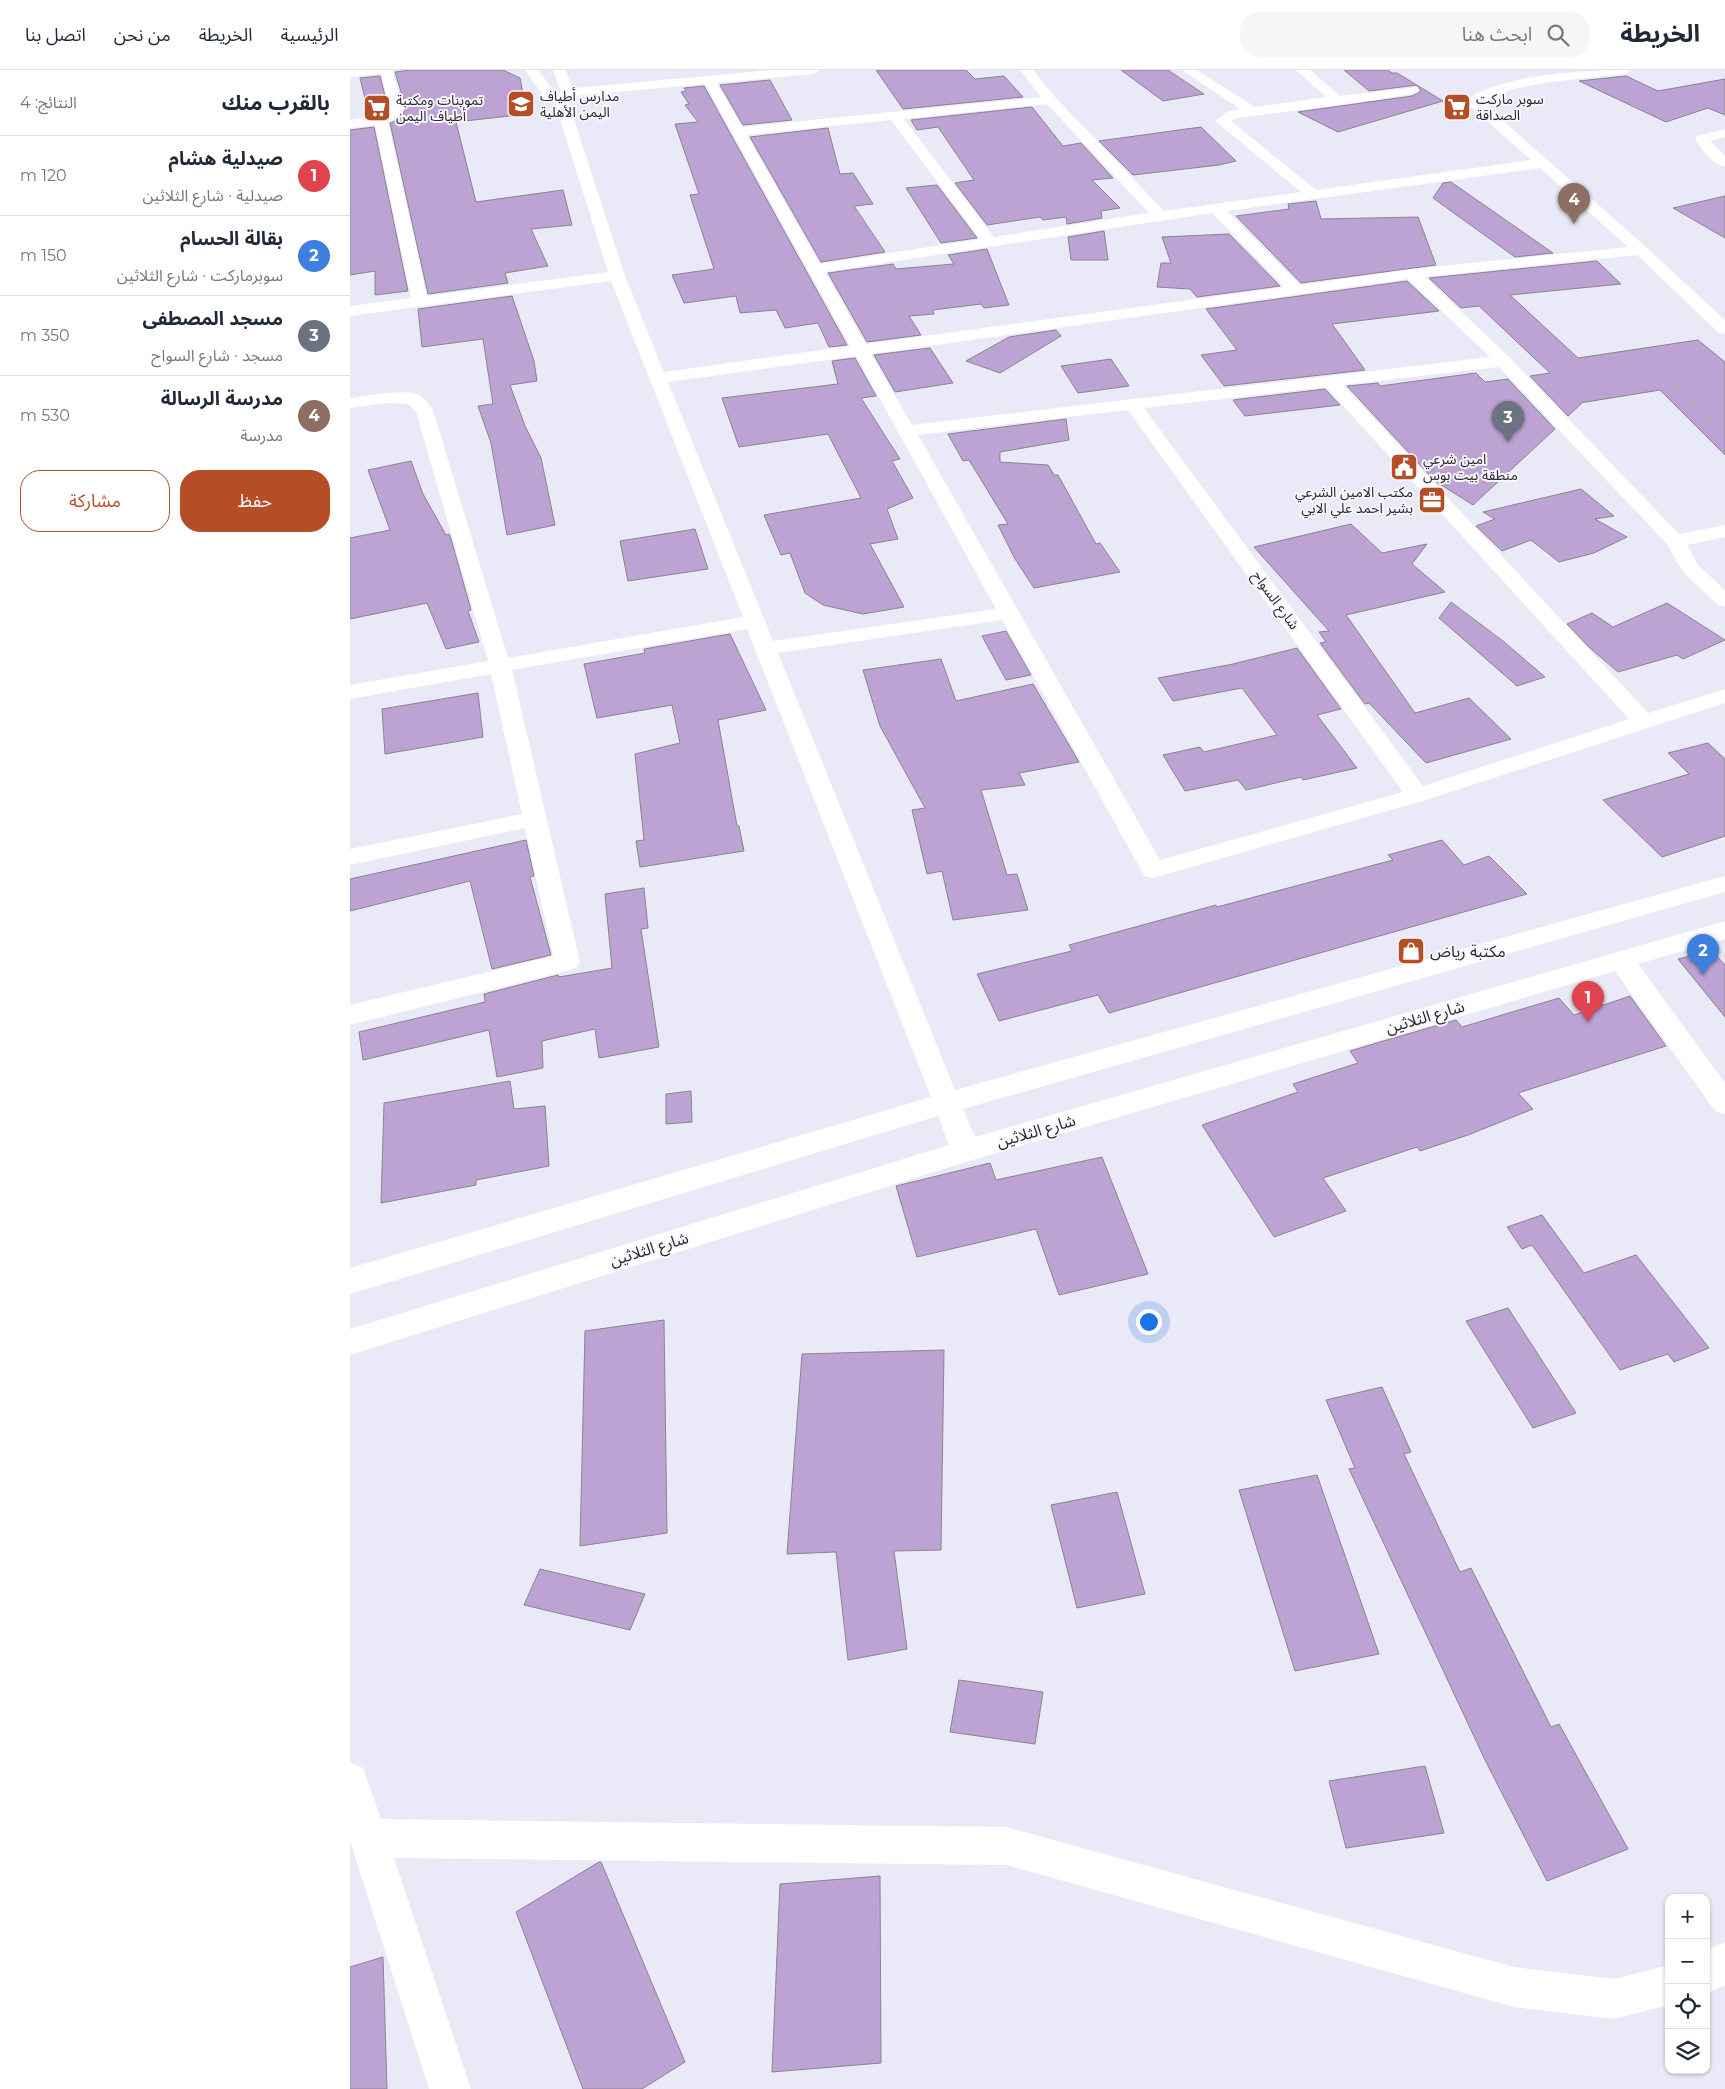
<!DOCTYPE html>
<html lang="ar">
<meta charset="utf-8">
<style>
body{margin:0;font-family:Montserrat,"Noto Sans Arabic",sans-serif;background:#f6f6f7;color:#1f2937;direction:rtl}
.controls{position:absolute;right:15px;bottom:15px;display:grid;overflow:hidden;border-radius:10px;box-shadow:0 1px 4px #0004}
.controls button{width:45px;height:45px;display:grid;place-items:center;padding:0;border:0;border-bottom:1px solid #e0e1e3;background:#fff;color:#1f2937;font:25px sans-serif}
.you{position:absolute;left:798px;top:1251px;width:18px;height:18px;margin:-12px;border:4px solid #fff;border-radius:50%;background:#1a73e8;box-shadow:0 0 0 8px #1a73e833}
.badge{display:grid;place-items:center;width:32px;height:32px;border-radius:50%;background:#b54e27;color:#fff;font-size:16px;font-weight:700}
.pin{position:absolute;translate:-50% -41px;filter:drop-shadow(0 1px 2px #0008)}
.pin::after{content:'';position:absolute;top:26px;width:18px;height:15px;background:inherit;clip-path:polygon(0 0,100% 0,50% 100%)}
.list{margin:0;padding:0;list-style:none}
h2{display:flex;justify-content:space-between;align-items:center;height:65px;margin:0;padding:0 20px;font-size:21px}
h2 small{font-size:16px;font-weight:400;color:#747a83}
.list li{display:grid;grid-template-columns:32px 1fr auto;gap:15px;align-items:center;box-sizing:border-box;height:80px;padding:0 20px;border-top:1px solid #e0e1e3}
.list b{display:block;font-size:19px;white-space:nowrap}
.list p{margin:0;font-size:16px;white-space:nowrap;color:#747a83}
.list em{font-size:16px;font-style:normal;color:#747a83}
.actions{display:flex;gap:10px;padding:15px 20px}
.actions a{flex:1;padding:11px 0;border:1px solid #b54e27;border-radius:20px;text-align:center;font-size:18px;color:#b54e27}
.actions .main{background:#b54e27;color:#fff}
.icon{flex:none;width:28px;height:28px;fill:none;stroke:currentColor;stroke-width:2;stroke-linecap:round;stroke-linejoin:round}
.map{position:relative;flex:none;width:1375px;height:2019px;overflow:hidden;direction:ltr}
header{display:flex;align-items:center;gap:30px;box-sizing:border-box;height:70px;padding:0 25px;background:#fff;border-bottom:1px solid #e0e1e3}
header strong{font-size:24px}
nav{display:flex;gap:28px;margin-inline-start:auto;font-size:18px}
.search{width:350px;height:45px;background:#f6f6f7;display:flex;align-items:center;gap:12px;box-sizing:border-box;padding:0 18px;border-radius:20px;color:#747a83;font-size:19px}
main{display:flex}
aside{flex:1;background:#fff}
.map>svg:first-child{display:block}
</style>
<header>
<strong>الخريطة</strong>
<div class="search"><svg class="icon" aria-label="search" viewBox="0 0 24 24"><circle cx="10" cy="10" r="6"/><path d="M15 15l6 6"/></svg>ابحث هنا</div>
<nav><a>الرئيسية</a><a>الخريطة</a><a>من نحن</a><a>اتصل بنا</a></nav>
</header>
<main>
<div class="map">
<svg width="1375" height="2019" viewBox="0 0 1375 2019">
<rect width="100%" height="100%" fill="#e9e9f7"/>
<!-- building -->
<path fill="#bda2d4" stroke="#8a838f" d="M 61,0 L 153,0 L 170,8 L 177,44 L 106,52 L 126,132 L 213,120 L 222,155 L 181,159 L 198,196 L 155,203 L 158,213 L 78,224 L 40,53 L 51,48 L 56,38 L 45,2 Z
M 526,0 L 616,0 L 625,9 L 654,6 L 673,27 L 553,39 Z
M 771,0 L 818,0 L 854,24 L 813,31 Z
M 994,0 L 1038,0 L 1042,3 L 1047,3 L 1093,31 L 988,62 L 948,42 L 1062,26 L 1071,21 L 1067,15 L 1019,21 Z
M 30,6 L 38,38 L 27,44 L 19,45 L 10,8 Z
M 1276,6 L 1308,21 L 1375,9 L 1375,45 L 1358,38 L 1316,52 L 1229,11 Z
M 420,10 L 442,50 L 393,55 L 370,15 Z
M 354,16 L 497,275 L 479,277 L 468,253 L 435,258 L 426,240 L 390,243 L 386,226 L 334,233 L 322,205 L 364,199 L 340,125 L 349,124 L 325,54 L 348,52 L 335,35 L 339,34 L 331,22 L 336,21 L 334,18 Z
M 682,37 L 713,76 L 731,73 L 763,108 L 742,110 L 770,138 L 751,141 L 752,148 L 717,154 L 716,147 L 693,150 L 690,147 L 637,155 L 605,113 L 624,110 L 588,57 L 567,60 L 561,50 Z
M 24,57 L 58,221 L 25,225 L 25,201 L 0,205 L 0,60 Z
M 851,57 L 886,91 L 869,95 L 783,105 L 749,71 Z
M 478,58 L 490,104 L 503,103 L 523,134 L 504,136 L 535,182 L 471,192 L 400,67 Z
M 1101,112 L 1203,183 L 1165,187 L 1083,128 L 1093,113 Z
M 587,115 L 627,168 L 591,173 L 556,118 Z
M 1375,126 L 1375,168 L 1323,138 Z
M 966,131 L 971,149 L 1068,147 L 1086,195 L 951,213 L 886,146 L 939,139 L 938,134 Z
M 754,161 L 758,190 L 721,190 L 718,167 Z
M 879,164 L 930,216 L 847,227 L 840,219 L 807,217 L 811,193 L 821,193 L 812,167 Z
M 637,179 L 659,235 L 634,238 L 631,234 L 583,240 L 584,244 L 559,246 L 571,265 L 517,272 L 478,203 L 543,194 L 546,199 L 604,194 L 598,185 Z
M 1247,191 L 1271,214 L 1160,225 L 1228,288 L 1348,270 L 1375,292 L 1375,385 L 1310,320 L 1230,333 L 1231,334 L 1218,346 L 1180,306 L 1200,303 L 1129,236 L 1111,238 L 1079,208 Z
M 1057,211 L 1089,241 L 982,254 L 1015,300 L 874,316 L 851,285 L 887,280 L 856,239 Z
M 162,226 L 184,291 L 187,311 L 160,315 L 175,356 L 191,388 L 205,455 L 157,465 L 141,373 L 128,336 L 143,334 L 133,269 L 72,277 L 68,239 Z
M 706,260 L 711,266 L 650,303 L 616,291 L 659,267 Z
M 580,278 L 603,313 L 545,322 L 524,285 Z
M 505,288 L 526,326 L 511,328 L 550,389 L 542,391 L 563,428 L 537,439 L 548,469 L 520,474 L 554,537 L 513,544 L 473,535 L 455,523 L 440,483 L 431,485 L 414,445 L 511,428 L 478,364 L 389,377 L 372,328 L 488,314 L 482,291 Z
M 761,289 L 779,316 L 728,323 L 711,296 Z
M 1126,303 L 1135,312 L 1158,309 L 1205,359 L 1123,435 L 1085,411 L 997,316 L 1028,313 L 1030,316 Z
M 975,319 L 990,335 L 895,346 L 883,330 Z
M 716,349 L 719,370 L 650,382 L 650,392 L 698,395 L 704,405 L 708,405 L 746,474 L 750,473 L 770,502 L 684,518 L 665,489 L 648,455 L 658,454 L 619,390 L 613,391 L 598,364 Z
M 61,391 L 73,424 L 96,465 L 99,464 L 101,469 L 121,540 L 118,541 L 129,572 L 96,579 L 77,533 L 0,549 L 0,468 L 40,460 L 18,400 Z
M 1231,419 L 1264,446 L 1245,449 L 1277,467 L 1244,483 L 1209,492 L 1181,470 L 1152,481 L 1126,456 L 1145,449 L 1133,442 Z
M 1001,454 L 1032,483 L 1077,474 L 1062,494 L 1095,522 L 996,545 L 1065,643 L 1119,628 L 1161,669 L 1076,693 L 1019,633 L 1015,634 L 970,573 L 976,572 L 969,562 L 979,561 L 904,477 Z
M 345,459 L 358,499 L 278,511 L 270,471 Z
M 1101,532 L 1153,571 L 1195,607 L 1167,616 L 1089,548 Z
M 1317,533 L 1375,570 L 1333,589 L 1327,585 L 1268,602 L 1240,578 L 1217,554 L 1242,543 L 1263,557 Z
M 656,561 L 681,605 L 656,610 L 632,566 Z
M 380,564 L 416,640 L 368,650 L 387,756 L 389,756 L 394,781 L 290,797 L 286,771 L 294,770 L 285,684 L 330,673 L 322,635 L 247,648 L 234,594 L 295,583 L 294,579 Z
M 947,578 L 991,639 L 967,645 L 1007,698 L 953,710 L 951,707 L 896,720 L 888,710 L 835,721 L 813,685 L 850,677 L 854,682 L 927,665 L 892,618 L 823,631 L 808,608 L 883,594 Z
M 591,589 L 606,631 L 683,614 L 729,692 L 669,703 L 675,715 L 631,720 L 657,805 L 667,804 L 678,840 L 603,850 L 592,801 L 577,804 L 562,740 L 575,738 L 530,656 L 513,600 Z
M 128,623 L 133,667 L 35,684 L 32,639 Z
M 1358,673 L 1375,689 L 1375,766 L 1312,787 L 1253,730 L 1339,704 L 1318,683 Z
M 176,770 L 184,806 L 180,807 L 201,885 L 142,899 L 120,811 L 0,841 L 0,809 Z
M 1092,770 L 1114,795 L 1139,786 L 1177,824 L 759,943 L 748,925 L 649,951 L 627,904 L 722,881 L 719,875 L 866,835 L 867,837 L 1043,790 L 1038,785 Z
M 294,818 L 298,858 L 291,859 L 309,977 L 249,988 L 245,959 L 192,971 L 193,998 L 147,1007 L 139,960 L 13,990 L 9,962 L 135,932 L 134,924 L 208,905 L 209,907 L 262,898 L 255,824 Z
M 1362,881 L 1375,895 L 1375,947 L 1328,889 Z
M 1280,926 L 1316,976 L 1168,1023 L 1183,1039 L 1118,1065 L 1070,1081 L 1067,1077 L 973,1108 L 996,1141 L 924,1167 L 852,1055 L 948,1022 L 943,1014 L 1008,993 L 1000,981 L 1030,972 L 1106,950 L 1112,957 L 1209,928 L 1224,945 Z
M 160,1011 L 164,1039 L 195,1036 L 199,1096 L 126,1110 L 126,1115 L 31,1133 L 34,1033 Z
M 341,1021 L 342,1052 L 316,1054 L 316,1024 Z
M 752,1087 L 798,1204 L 709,1225 L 686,1159 L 567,1187 L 546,1116 L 640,1093 L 646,1110 Z
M 1192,1145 L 1234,1203 L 1286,1185 L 1359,1278 L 1324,1292 L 1318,1284 L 1270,1300 L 1182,1175 L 1172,1179 L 1157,1157 Z
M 1158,1238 L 1226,1343 L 1183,1358 L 1116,1251 Z
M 314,1250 L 317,1463 L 230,1476 L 235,1261 Z
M 594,1280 L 591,1480 L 544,1481 L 557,1579 L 498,1590 L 486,1482 L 437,1484 L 452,1284 Z
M 1032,1317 L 1061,1382 L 1054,1384 L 1110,1502 L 1121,1498 L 1201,1657 L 1209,1654 L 1278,1779 L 1197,1811 L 1135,1690 L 999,1399 L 1005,1398 L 976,1330 Z
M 967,1405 L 1029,1584 L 945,1601 L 889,1420 Z
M 767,1422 L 795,1524 L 727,1538 L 701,1435 Z
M 190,1499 L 295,1524 L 280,1560 L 174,1535 Z
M 609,1610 L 693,1622 L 685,1674 L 600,1662 Z
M 1075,1696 L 1094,1763 L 996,1778 L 979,1711 Z
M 249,1792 L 251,1792 L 335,1992 L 292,2019 L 233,2019 L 166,1842 Z
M 530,1806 L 531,1993 L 422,2002 L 430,1814 Z
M 33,1887 L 37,2019 L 0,2019 L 0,1897 Z"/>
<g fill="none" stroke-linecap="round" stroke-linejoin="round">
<!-- minor -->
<path fill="#fff" fill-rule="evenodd" d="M 0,0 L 42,0 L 54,39 L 49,47 L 38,52 L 77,226 L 258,202 L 205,33 L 194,27 L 175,0 L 188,0 L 204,21 L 209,24 L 211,22 L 203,0 L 215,0 L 223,18 L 421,0 L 470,0 L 464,4 L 367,13 L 392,57 L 691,27 L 670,0 L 683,0 L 705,27 L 814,141 L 951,122 L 865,51 L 878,41 L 890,39 L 832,0 L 847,0 L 905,37 L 976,27 L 946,0 L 960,0 L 990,26 L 1067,17 L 1069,20 L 1067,23 L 1062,24 C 1004,34 945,40 887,48 L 881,51 L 966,120 L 1181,90 L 1121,37 L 1119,34 L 1121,27 C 1162,3 1236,0 1282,0 L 1276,4 C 1248,7 1148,14 1133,33 L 1296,177 L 1375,250 L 1375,264 L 1369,263 L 1287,185 L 1075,207 L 1159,287 L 1329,464 L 1375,455 L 1375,467 L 1337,475 L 1348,495 L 1375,520 L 1375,537 L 1368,535 L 1333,502 L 1317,474 L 1149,297 L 993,315 L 1298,643 L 1375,619 L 1375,633 L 1076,730 L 803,808 L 794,806 L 791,800 L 652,550 L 428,583 L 605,1020 L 1375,806 L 1375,822 L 613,1039 L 625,1067 L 1375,851 L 1375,869 L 1288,894 L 1375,1013 L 1375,1044 L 1365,1041 L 1265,901 L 616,1092 L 0,1285 L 0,1259 L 599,1075 L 588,1046 L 0,1224 L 0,1198 L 581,1027 L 397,559 L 162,600 L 230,892 L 226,898 L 217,901 L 0,955 L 0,935 L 203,886 L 175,758 L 0,795 L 0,779 L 172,744 L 141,604 L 0,629 L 0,615 L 138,591 L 66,342 L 58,334 L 37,333 L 0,338 L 0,328 C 15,326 56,318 69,325 C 74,328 80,335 83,340 L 158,588 L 393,547 L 261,211 L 0,246 L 0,236 L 61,228 L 25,55 L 0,58 L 0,50 L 28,46 L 40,39 L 31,4 L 0,7 ZM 355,14 L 500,276 L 314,302 L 275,206 L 218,31 L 222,26 ZM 697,34 L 799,143 L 644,167 L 554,49 ZM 541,50 L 630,169 L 470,194 L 397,65 ZM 1190,98 L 1278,177 L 1062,199 L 950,215 L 877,141 ZM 862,143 L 934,217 L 516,274 L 475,202 ZM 1058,209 L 1140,287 L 562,355 L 521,284 ZM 506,286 L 646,539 L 423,571 L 318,312 ZM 976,317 L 1279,649 L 1073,716 L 794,338 ZM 778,340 L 1053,722 L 810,790 L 568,365 Z
M 1375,59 L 1375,67 L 1360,71 L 1375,86 L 1375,97 C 1362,94 1352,80 1345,69 L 1347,66 Z
M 0,1692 L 13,1698 L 31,1749 L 656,1757 L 1164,1897 L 1264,1909 L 1319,1895 L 1319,1935 L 1264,1949 L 1164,1937 L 656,1795 L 44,1788 L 121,2019 L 79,2019 L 0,1771 Z
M 1375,1872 L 1375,1915 L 1356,1924 L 1356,1880 Z"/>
</g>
<!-- icons -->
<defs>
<g id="school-square" transform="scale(1.4375)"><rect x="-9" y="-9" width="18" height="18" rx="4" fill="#b54e27" stroke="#f7f7fd"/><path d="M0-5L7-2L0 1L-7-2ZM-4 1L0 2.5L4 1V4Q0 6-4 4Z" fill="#fff"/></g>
<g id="supermarket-square" transform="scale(1.4375)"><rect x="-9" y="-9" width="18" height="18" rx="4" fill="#b54e27" stroke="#f7f7fd"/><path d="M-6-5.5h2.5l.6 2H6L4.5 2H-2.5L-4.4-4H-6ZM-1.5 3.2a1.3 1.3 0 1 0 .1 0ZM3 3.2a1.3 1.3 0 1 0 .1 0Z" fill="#fff"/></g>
<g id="civic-square" transform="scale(1.4375)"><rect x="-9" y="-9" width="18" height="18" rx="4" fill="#b54e27" stroke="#f7f7fd"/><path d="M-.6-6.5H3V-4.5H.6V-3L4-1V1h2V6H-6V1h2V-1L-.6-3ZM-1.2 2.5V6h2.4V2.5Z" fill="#fff"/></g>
<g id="office-square" transform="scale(1.4375)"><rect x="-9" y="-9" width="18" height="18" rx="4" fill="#b54e27" stroke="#f7f7fd"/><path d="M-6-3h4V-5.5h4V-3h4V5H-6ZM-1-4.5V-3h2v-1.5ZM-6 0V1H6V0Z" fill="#fff"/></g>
<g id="shop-square" transform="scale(1.4375)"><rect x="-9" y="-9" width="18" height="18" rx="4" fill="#b54e27" stroke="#f7f7fd"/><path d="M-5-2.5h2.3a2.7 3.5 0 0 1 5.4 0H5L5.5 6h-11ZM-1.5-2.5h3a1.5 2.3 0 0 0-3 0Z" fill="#fff"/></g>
</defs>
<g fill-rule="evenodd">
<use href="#school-square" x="171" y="34"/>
<use href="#supermarket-square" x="1107" y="37"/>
<use href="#supermarket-square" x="27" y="38"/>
<use href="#civic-square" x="1054" y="397"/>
<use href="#office-square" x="1082" y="430"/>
<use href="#shop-square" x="1061" y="881"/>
</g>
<g text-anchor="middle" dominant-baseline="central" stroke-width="4" stroke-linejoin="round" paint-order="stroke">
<!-- far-poi labels -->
<g font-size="14" fill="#29292e" stroke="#f7f7fd" text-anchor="start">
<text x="190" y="26">مدارس أطياف<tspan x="190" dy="16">اليمن الأهلية</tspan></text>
<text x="1126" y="29">سوبر ماركت<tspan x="1126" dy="16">الصداقة</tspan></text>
<text x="46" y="30">تموينات ومكتبة<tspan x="46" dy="16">أطياف اليمن</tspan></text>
<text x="1073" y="389">امين شرعي<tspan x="1073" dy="16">منطقة بيت بوس</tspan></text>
<text x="1063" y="422" text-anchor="end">مكتب الامين الشرعي<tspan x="1063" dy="16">بشير احمد علي الابي</tspan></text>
</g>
<!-- far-street labels -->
<g font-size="14" fill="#29292e" stroke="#f7f7fd">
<text transform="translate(926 530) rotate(54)">شارع السواح</text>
</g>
<!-- poi labels -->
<g font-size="16" fill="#29292e" stroke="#f7f7fd" text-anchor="start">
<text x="1080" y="881">مكتبة رياض</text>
</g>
<!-- street labels -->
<g font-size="16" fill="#29292e" stroke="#f7f7fd">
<text transform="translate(1075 947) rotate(-16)">شارع الثلاثين</text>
<text transform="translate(686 1061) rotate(-16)">شارع الثلاثين</text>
<text transform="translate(299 1179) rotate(-17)">شارع الثلاثين</text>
</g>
</g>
</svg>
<div class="controls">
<button>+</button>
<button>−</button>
<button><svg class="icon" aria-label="locate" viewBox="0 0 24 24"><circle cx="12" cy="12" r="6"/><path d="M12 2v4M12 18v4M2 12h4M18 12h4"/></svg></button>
<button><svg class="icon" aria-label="layers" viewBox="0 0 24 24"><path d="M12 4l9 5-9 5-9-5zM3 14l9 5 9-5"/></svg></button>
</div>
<div class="you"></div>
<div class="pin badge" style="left:1238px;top:952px;background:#e0444e">1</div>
<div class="pin badge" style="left:1353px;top:905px;background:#3f7fe0">2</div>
<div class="pin badge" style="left:1158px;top:372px;background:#6b7280">3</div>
<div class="pin badge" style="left:1224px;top:154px;background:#8d6e63">4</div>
</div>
<aside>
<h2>بالقرب منك<small>النتائج: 4</small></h2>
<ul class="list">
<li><span class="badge" style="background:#e0444e">1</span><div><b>صيدلية هشام</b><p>صيدلية · شارع الثلاثين</p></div><em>120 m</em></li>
<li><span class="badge" style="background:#3f7fe0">2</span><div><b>بقالة الحسام</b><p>سوبرماركت · شارع الثلاثين</p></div><em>150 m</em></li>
<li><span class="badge" style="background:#6b7280">3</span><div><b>مسجد المصطفى</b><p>مسجد · شارع السواح</p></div><em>350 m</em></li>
<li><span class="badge" style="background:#8d6e63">4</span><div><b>مدرسة الرسالة</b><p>مدرسة</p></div><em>530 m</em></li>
</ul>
<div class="actions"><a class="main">حفظ</a><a>مشاركة</a></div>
</aside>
</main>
